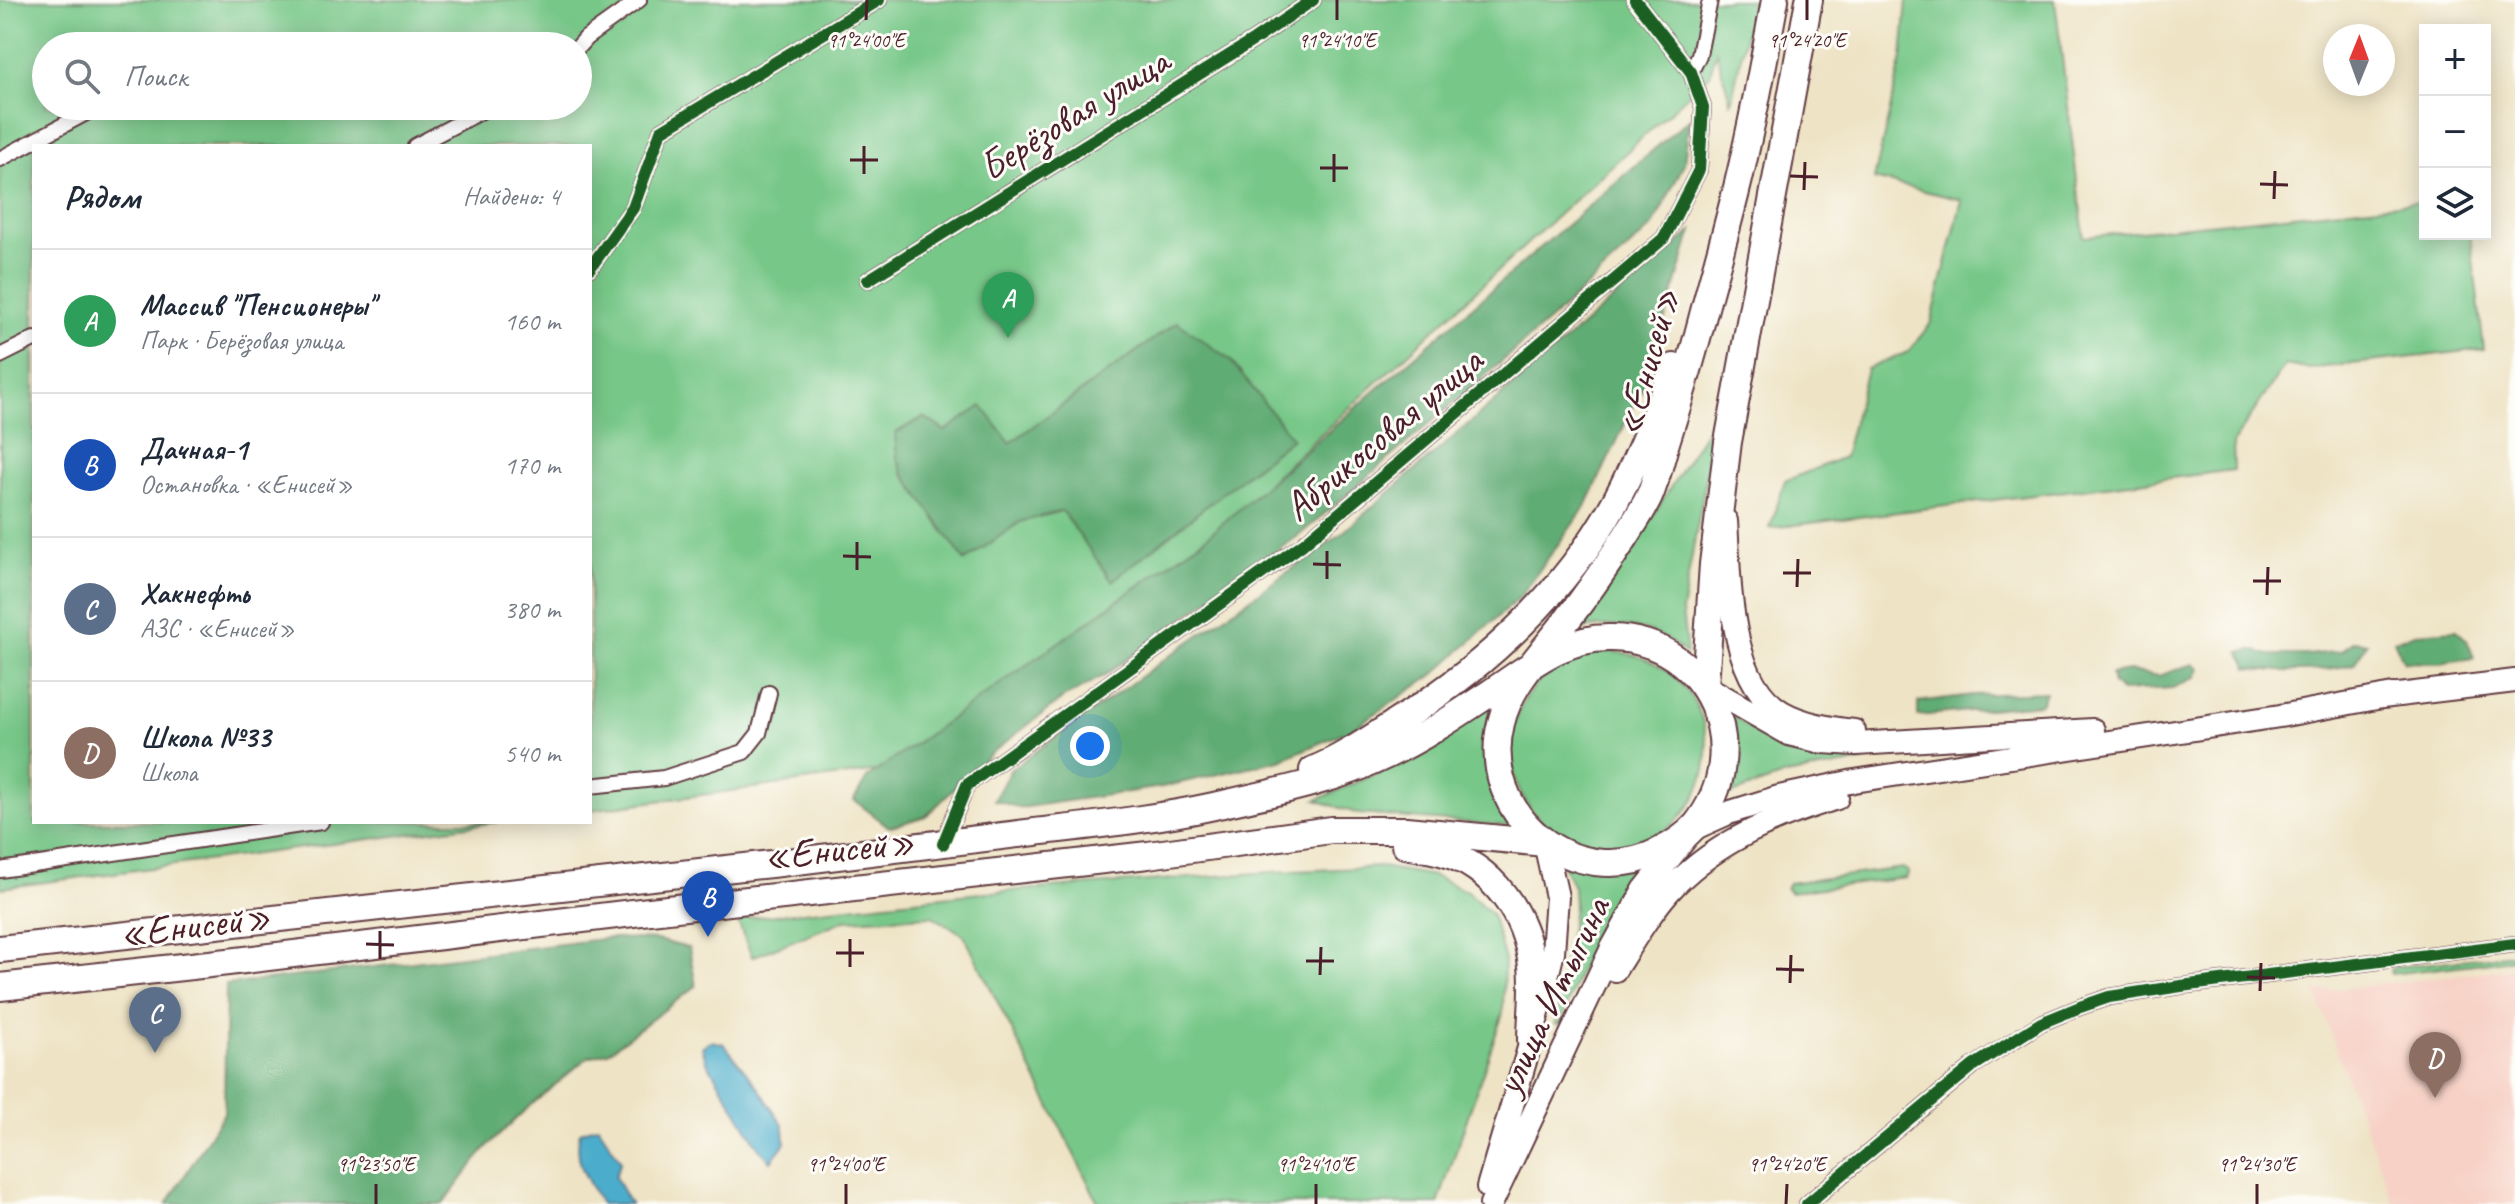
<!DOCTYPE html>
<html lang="ru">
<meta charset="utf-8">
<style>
body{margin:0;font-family:Caveat,sans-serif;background:#f2f2f3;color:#1f2937}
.controls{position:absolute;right:24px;top:24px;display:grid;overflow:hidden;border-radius:0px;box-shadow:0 4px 20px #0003}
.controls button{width:72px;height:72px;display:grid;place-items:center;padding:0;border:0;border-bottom:2px solid #e0e1e3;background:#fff;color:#1f2937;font:40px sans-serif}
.compass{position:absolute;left:2323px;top:24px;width:72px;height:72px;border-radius:50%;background:#fff;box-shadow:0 4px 20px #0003;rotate:1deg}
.you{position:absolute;left:1090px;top:746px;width:28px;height:28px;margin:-20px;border:6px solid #fff;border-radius:50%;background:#1a73e8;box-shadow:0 0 0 12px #1a73e833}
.badge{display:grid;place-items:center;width:52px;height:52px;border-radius:50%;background:#2563eb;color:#fff;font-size:26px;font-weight:700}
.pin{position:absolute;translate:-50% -66px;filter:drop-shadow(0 2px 4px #0008)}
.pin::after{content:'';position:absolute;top:42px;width:28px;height:24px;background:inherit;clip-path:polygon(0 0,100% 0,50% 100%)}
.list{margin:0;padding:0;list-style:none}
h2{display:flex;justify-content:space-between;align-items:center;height:104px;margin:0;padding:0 32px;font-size:34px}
h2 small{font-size:26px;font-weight:400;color:#747a83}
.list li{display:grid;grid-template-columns:52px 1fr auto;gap:24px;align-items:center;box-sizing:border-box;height:144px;padding:0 32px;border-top:2px solid #e0e1e3}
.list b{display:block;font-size:30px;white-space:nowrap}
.list p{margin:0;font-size:26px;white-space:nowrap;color:#747a83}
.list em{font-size:26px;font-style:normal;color:#747a83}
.icon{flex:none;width:44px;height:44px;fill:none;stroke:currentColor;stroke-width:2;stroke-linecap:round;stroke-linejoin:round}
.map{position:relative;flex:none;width:2515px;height:1204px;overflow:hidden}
.search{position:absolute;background:#fff;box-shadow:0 4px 20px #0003;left:32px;top:32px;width:560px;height:88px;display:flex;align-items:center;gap:20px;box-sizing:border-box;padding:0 28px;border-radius:44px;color:#747a83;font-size:30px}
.panel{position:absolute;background:#fff;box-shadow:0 4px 20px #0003;left:32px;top:144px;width:560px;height:680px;border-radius:0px}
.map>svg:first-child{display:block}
</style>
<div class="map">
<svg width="2515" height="1204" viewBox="0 0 2515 1204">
<rect width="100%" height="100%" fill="#fdfcf7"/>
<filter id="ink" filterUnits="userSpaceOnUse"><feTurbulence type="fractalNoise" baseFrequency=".0125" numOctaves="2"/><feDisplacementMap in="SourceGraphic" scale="16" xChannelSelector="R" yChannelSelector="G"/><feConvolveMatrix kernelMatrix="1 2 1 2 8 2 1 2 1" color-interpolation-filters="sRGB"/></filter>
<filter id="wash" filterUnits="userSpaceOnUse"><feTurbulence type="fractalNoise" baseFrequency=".006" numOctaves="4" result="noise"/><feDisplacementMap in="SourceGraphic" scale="32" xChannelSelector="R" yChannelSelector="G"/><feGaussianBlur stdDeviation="1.8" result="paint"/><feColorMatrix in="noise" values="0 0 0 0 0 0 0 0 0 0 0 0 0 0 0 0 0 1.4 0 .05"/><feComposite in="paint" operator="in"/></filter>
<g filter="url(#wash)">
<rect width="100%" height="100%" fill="#eee3c5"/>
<!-- built -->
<path fill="#f7d1c6" d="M 2515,968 L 2515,1204 L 2394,1204 L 2315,992 Z"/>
<!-- green -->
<path fill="#77c788" stroke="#60735a" stroke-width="2" fill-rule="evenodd" d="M 0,0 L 1753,0 L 1731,103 L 1716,51 L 1710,75 L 1217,530 L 878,771 L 590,810 L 590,146 L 34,146 L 34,822 L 498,822 L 0,888 ZM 46,46 L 578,46 L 578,106 L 46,106 Z
M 1907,0 L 2055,0 L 2084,237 L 2425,201 L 2425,234 L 2470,234 L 2484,349 L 2307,369 L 2285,365 L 2233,443 L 2234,470 L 1770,528 L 1785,481 L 1844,457 L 1867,369 L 1908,352 L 1931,323 L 1962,200 L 1874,179 L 1902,58 Z
M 1718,411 L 1682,611 L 1687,654 C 1677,647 1667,638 1655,634 C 1627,622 1596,626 1568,632 L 1616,575 Z
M1511 750a98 98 0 1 1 196 0a98 98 0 1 1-196 0Z
M 1496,698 L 1486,732 L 1487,766 L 1511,826 L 1359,814 L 1316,800 L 1383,771 Z
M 1730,713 L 1764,739 L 1797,751 L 1865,761 L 1786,775 L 1726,796 L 1733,753 Z
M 1562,863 L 1635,870 C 1597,911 1580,973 1560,1025 L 1555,1024 L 1574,907 L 1573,887 Z
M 1381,867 L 1434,876 L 1468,892 L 1492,915 L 1504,957 L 1503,1013 L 1438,1204 L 1099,1204 L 964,935 L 932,916 L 845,920 L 752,957 L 737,919 L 980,893 L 1273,872 Z
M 1903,868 L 1909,872 L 1906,878 L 1790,892 L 1786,888 L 1789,883 Z
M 2515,954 L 2515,959 L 2391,974 L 2390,970 L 2396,967 Z"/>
<!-- forest -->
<path fill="#61ac74" stroke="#566650" stroke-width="2" d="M 1689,119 L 1684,164 L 1653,226 L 1551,319 L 1302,533 L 1105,675 L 1062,699 L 990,754 L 926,816 L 889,827 L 854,800 L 867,778 L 1202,541 Z
M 1692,231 L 1647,378 L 1586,506 L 1519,598 L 1432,676 L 1350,730 L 1280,760 L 1162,787 L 1020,808 L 994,800 L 1011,769 L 1341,534 Z
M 1177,322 L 1230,360 L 1292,438 L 1112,581 L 1062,511 L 1020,522 L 965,561 L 903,473 L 897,458 L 895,433 L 924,417 L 945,431 L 982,406 L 1010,443 Z
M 2456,630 L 2467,640 L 2474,658 L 2439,663 L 2404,662 L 2394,641 L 2415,633 Z
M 2353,641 L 2367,643 L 2354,664 C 2319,673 2284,673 2248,668 L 2240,652 L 2254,650 L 2269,655 L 2307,655 L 2342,651 Z
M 2193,664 L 2200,669 L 2196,677 L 2173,688 L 2122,691 L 2113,684 L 2111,674 L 2129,671 L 2159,676 Z
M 2046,692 L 2041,704 L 1918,716 L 1918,702 L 1973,695 Z
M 610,938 L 657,940 L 689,948 L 696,986 L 608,1052 L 588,1057 L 523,1112 L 484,1150 L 443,1204 L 167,1204 L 224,1113 L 226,985 Z"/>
<!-- water -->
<path fill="#4cadcb" stroke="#4b667b" stroke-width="2" d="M 711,1041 L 724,1044 L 759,1088 L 784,1127 L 785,1143 L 771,1161 L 760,1150 L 707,1062 L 702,1047 Z
M 598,1126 L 621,1161 L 615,1177 L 630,1204 L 601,1204 C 587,1178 573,1163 580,1132 Z"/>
</g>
<g filter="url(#ink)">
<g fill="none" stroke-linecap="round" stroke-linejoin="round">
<!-- street casing -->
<g stroke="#633c42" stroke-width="18">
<path id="street" d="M 578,47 L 586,38 L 639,0
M 1691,72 L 1699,55 L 1710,0
M 415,146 L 491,106
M 0,159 L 99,106
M 590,268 L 633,208 L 661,131 L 879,0
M 868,280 L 1254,40 L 1313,0
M 0,356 L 34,339
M 590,786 L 664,778 L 744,752 L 759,733 L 769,693
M 943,844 L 967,785 L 1303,544 L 1664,238 L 1699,170 L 1703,107 L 1691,72 L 1635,0
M 0,870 L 321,822
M 1807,1204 L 1973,1066 L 2041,1023 L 2080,1007 L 2109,997 L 2181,986 L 2515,944"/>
</g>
<!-- primary casing -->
<g stroke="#633c42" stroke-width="26">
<path id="primary" d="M 1726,521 C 1730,576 1727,680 1782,712 C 1803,724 1830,728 1854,731
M 1705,686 L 1789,734 L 1822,742 L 1856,744 L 2093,730
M 2382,697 L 2515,681
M 1615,970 C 1632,943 1654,906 1675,885 C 1719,840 1778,816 1837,798
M 1488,1187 L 1531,1041 L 1553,952 L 1557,897 L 1545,843
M 1491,1204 L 1612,948 L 1644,890 L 1693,829 L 1731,812 L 1779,797 L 1854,781 L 2280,716 L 2393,695"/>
</g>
<!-- highway casing -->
<g stroke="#633c42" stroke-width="30">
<path id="highway" d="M 1705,686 L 1713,564 L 1728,442 L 1809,0
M 1313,770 C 1345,757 1374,736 1403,718 C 1488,664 1566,591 1615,502 C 1638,459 1656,412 1674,367
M 1405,845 C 1417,847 1430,849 1441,852 C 1493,866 1526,915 1532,966 C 1535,990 1531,1016 1531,1041
M 0,949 C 260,922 520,893 780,863 C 865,853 950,843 1035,832 C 1095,825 1155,819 1214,806 C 1272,793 1334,781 1387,755 C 1423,738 1457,715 1490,693 C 1528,668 1564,636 1612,638 C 1709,640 1756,750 1696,825 C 1687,835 1672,845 1660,851 C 1574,894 1478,815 1501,723 C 1509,688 1535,661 1556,634 C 1582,602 1604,570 1626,536 C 1634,523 1643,510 1649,497 C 1657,479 1661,458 1667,439 C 1679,401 1691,362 1701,323 C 1716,265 1734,207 1746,148 C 1757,99 1766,49 1775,0
M 0,987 L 228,962 L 641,912 L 1148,855 L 1331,830 L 1406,830 L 1545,843"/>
</g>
<!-- street -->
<use href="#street" stroke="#fff" stroke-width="14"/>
<!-- primary -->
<use href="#primary" stroke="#fff" stroke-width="22"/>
<!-- highway -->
<use href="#highway" stroke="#fff" stroke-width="26"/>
<!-- cycleway casing -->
<g stroke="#fdfcf7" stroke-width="17">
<path id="cycleway" d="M 590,268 L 633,208 L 661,131 L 879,0
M 868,280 L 1254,40 L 1313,0
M 943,844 L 967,785 L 1303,544 L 1664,238 L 1699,170 L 1703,107 L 1691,72 L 1635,0
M 1807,1204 L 1973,1066 L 2041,1023 L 2080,1007 L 2109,997 L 2181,986 L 2515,944"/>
</g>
<!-- cycleway -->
<use href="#cycleway" stroke="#1b5e20" stroke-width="12"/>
</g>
</g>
<!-- ticks -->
<path fill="none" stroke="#4a1f2b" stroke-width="3" d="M 866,20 L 867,0M 1337,20 L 1337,0M 1807,20 L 1807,0M 850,160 L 878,160M 1320,168 L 1348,168M 864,174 L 864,146M 1790,176 L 1818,177M 1334,182 L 1334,154M 2260,184 L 2288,185M 1804,190 L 1805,162M 2274,199 L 2275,171M 843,556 L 871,557M 1313,564 L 1341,565M 857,570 L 857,542M 1783,573 L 1811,573M 1327,579 L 1327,551M 2253,581 L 2281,581M 1797,587 L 1798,559M 2267,595 L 2268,567M 366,944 L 394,945M 836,953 L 864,953M 380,959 L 380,931M 1306,961 L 1334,961M 850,967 L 850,939M 1776,969 L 1804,970M 1320,975 L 1321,947M 2247,977 L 2275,978M 1790,983 L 1791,955M 2260,991 L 2261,963M 376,1204 L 376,1184M 846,1204 L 846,1184M 1316,1204 L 1316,1184M 1786,1204 L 1787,1184M 2257,1204 L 2257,1184"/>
<g text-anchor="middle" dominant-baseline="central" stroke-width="6" stroke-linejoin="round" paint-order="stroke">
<!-- street labels -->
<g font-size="40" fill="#4a1f2b" stroke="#fdfcf7">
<text transform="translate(1074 114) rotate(-32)">Берёзовая улица</text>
<text transform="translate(1647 362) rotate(-74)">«Енисей»</text>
<text transform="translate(1383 434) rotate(-40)">Абрикосовая улица</text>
<text transform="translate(839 849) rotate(-6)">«Енисей»</text>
<text transform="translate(195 925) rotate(-7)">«Енисей»</text>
<text transform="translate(1552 996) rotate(-64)">улица Итыгина</text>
</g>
</g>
<g font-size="20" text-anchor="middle" fill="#4a1f2b" stroke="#fdfcf7" stroke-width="6" stroke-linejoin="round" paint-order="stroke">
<text x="866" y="47">91°24'00"E</text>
<text x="1337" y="47">91°24'10"E</text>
<text x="1807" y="47">91°24'20"E</text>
<text x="376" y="1171">91°23'50"E</text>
<text x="846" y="1171">91°24'00"E</text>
<text x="1316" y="1171">91°24'10"E</text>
<text x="1787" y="1171">91°24'20"E</text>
<text x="2257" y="1171">91°24'30"E</text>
</g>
</svg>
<div class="controls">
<button>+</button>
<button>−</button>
<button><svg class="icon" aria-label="layers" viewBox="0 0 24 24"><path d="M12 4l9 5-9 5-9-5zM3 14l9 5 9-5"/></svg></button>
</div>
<svg class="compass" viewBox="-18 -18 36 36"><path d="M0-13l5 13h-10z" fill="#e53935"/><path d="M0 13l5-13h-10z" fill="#747a83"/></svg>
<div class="you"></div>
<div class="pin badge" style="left:1008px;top:338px;background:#2e9e5b">A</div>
<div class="pin badge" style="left:708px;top:937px;background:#1a4fb4">B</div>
<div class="pin badge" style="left:155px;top:1053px;background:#5c6f8a">C</div>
<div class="pin badge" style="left:2435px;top:1098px;background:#8d6e63">D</div>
<div class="search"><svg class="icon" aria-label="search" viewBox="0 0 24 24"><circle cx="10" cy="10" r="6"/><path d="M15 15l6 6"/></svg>Поиск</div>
<section class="panel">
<h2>Рядом<small>Найдено: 4</small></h2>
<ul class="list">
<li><span class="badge" style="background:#2e9e5b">A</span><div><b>Массив &quot;Пенсионеры&quot;</b><p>Парк · Берёзовая улица</p></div><em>160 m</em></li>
<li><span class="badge" style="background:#1a4fb4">B</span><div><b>Дачная-1</b><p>Остановка · «Енисей»</p></div><em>170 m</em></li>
<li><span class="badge" style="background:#5c6f8a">C</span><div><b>Хакнефть</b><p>АЗС · «Енисей»</p></div><em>380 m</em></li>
<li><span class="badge" style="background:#8d6e63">D</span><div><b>Школа №33</b><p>Школа</p></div><em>540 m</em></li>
</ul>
</section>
</div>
